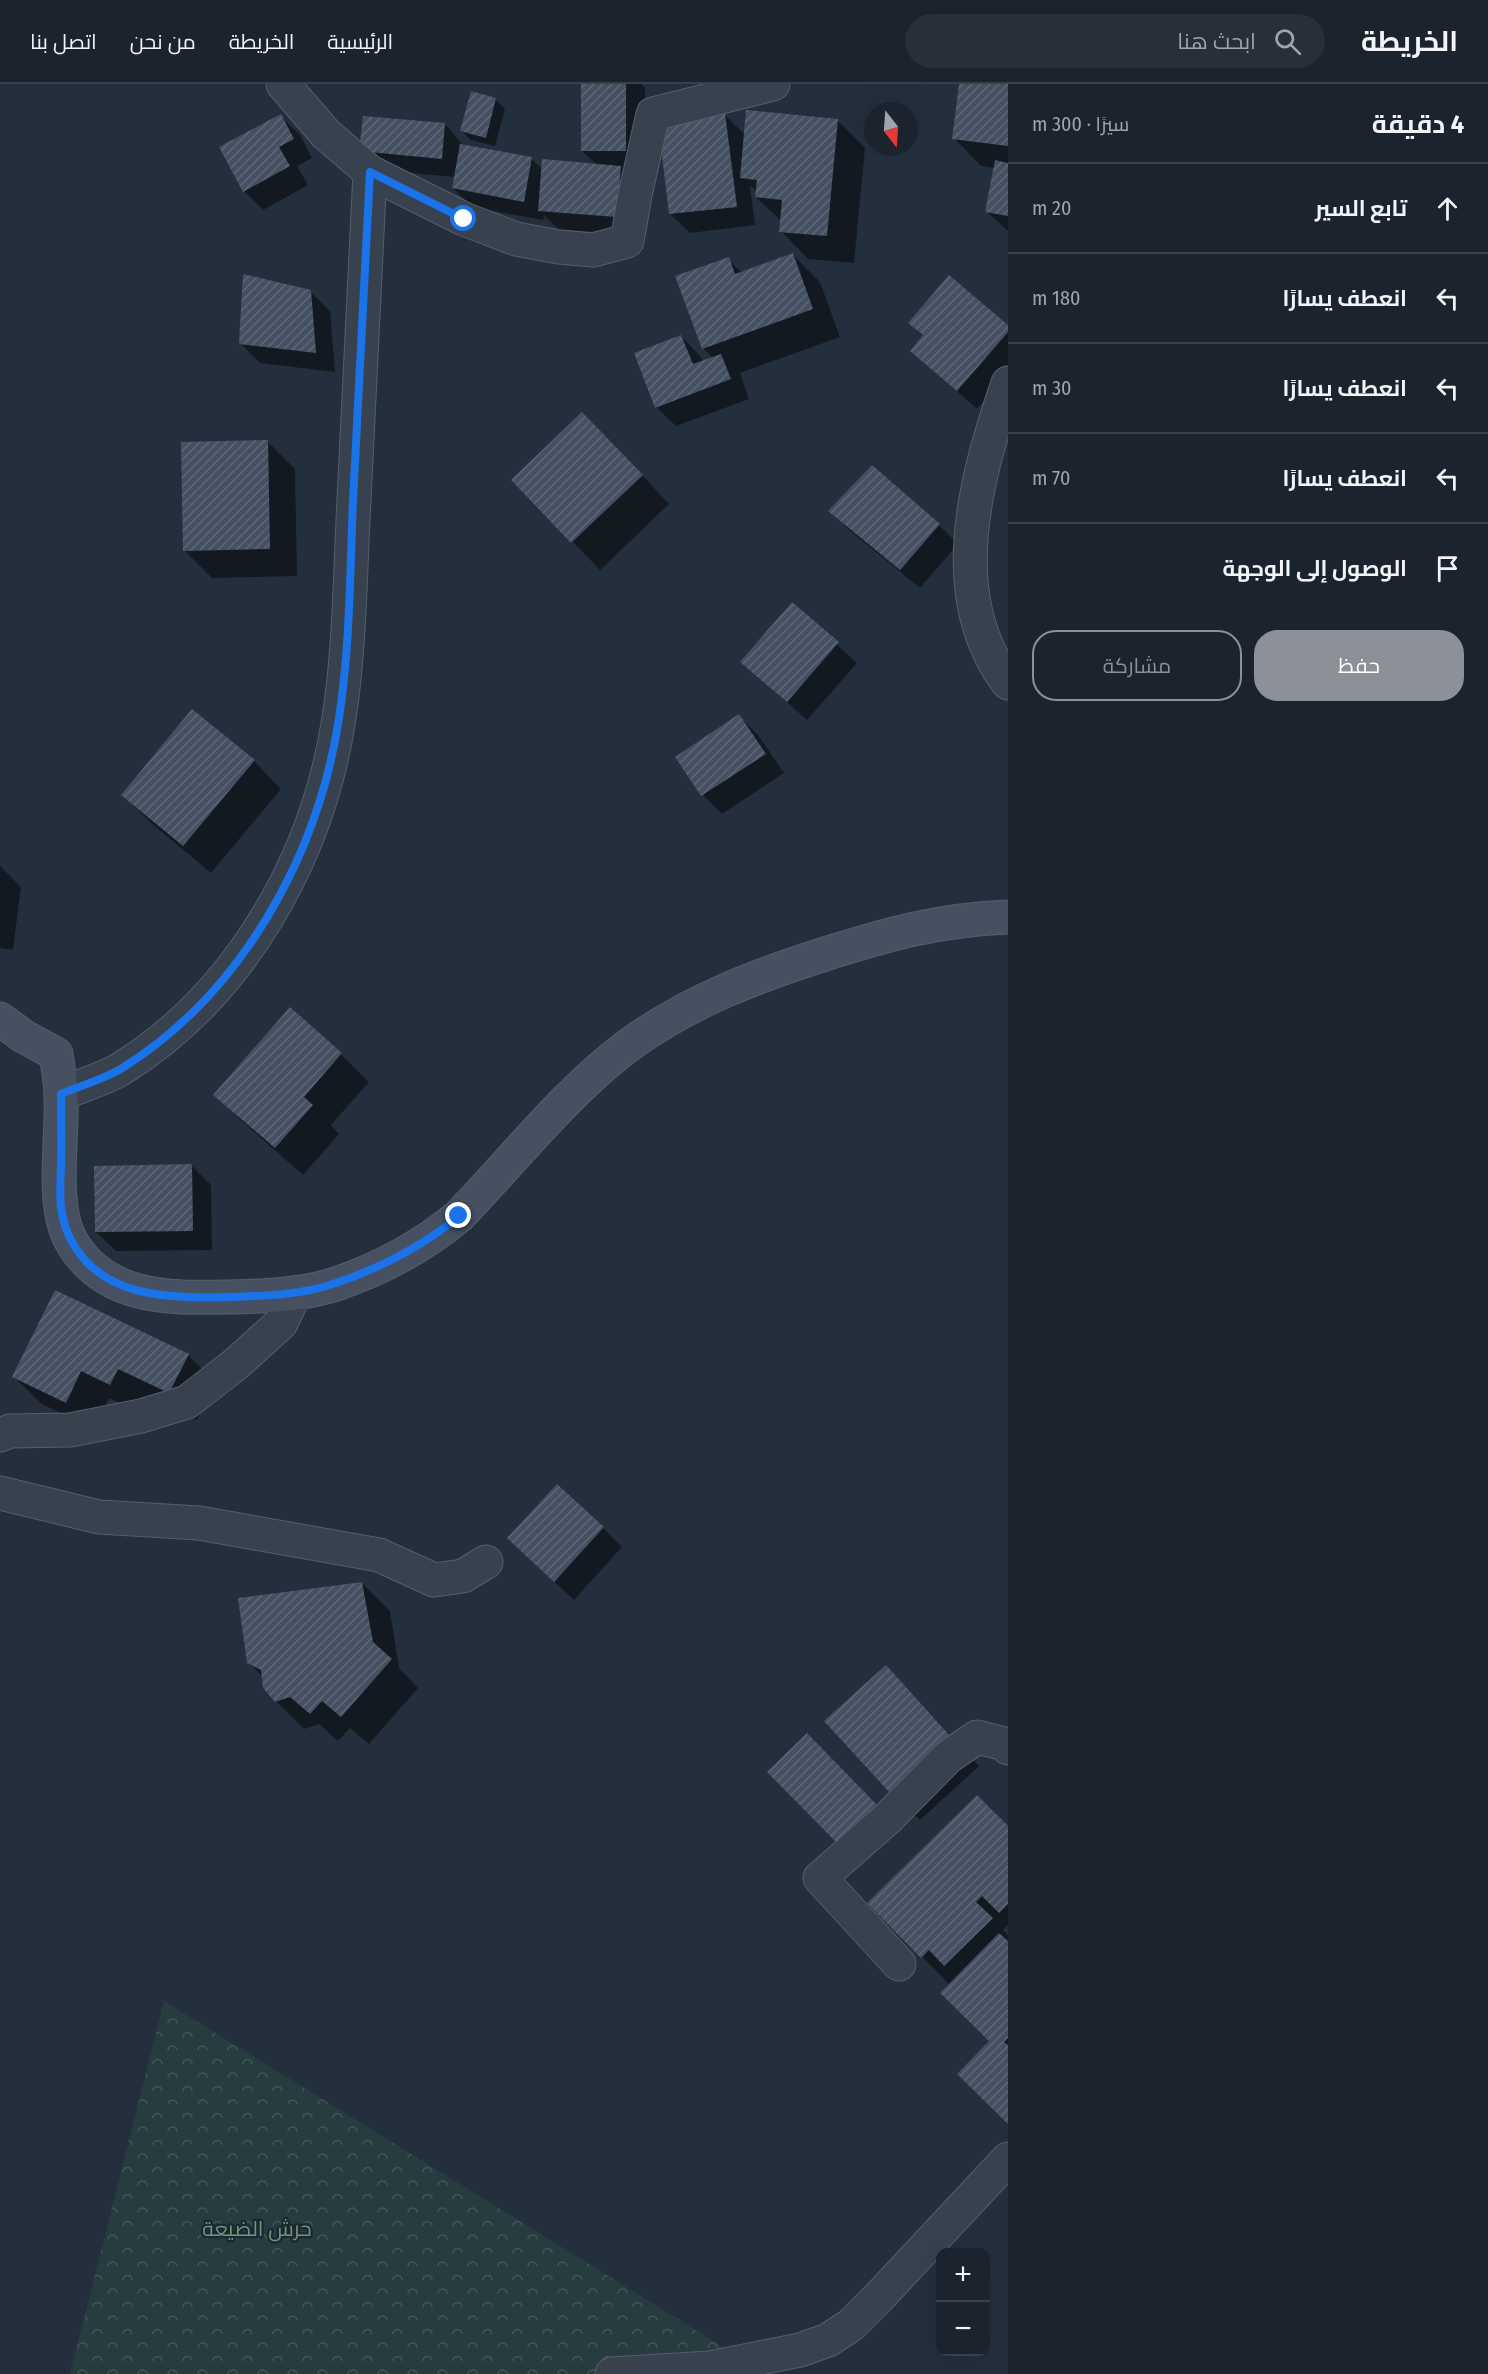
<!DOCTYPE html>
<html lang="ar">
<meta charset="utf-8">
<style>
body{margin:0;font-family:"Fira Sans Condensed",Cairo,sans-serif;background:#282f3a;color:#f1f3f6;direction:rtl}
.controls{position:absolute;right:18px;bottom:18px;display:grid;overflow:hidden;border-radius:12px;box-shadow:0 6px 24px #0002}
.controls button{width:54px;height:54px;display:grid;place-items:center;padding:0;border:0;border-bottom:2px solid #39404a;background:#1b232e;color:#f1f3f6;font:30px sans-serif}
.compass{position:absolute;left:864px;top:18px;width:54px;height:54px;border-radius:50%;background:#1b232e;box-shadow:0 6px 24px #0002;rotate:163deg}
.stop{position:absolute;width:18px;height:18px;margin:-14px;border:4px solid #1a73e8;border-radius:50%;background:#fff}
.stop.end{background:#1a73e8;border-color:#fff;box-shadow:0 2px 6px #0008}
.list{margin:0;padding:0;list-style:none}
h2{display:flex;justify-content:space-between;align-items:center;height:78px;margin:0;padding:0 24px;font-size:26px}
h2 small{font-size:20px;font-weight:400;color:#a0a4aa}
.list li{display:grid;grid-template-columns:39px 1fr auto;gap:18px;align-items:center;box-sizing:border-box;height:90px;padding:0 24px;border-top:2px solid #39404a}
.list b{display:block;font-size:22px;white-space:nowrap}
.list em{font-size:20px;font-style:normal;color:#a0a4aa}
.actions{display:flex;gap:12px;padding:18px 24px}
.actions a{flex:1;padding:14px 0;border:2px solid #8c9099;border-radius:24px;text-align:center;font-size:21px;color:#8c9099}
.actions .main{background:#8c9099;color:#fff}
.icon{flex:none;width:33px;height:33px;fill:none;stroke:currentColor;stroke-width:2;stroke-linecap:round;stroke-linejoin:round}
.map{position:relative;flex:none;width:1008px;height:2290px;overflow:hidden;direction:ltr}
header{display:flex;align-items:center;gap:36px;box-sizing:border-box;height:84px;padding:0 30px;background:#1b232e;border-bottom:2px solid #39404a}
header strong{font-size:28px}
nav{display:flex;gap:33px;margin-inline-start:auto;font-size:21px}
.search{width:420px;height:54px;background:#282f3a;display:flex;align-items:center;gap:15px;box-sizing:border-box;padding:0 21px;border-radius:33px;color:#a0a4aa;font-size:22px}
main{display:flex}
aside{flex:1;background:#1b232e}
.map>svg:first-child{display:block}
</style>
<header>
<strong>الخريطة</strong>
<div class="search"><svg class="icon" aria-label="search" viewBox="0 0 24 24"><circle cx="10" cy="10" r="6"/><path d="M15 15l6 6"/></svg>ابحث هنا</div>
<nav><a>الرئيسية</a><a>الخريطة</a><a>من نحن</a><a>اتصل بنا</a></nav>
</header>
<main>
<aside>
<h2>4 دقيقة<small>سيرًا · 300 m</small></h2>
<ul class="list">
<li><svg class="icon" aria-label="ahead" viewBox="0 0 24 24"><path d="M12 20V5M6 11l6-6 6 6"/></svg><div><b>تابع السير</b></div><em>20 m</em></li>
<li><svg class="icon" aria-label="left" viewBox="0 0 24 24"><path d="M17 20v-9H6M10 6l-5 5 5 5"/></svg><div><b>انعطف يسارًا</b></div><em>180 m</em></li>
<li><svg class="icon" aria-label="left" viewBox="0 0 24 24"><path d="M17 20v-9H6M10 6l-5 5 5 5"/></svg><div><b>انعطف يسارًا</b></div><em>30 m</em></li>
<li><svg class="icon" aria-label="left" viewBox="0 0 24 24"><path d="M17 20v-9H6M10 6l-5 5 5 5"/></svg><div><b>انعطف يسارًا</b></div><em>70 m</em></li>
<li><svg class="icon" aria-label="arrive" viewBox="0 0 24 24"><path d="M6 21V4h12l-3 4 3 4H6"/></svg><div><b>الوصول إلى الوجهة</b></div></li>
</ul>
<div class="actions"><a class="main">حفظ</a><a>مشاركة</a></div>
</aside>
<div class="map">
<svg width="1008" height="2290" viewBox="0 0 1008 2290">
<defs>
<pattern id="forest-crowns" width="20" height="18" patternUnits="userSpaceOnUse" patternTransform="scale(1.5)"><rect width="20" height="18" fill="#263c3f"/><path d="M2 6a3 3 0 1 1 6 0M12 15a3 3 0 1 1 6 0" fill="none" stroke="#435659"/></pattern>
<pattern id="building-hatch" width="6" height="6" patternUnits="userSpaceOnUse" patternTransform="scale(1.5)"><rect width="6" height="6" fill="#455162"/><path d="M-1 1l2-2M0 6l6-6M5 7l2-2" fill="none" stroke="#5d6877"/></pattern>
</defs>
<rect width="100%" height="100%" fill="#242f3e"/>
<!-- forest -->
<path fill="url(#forest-crowns)" d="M 164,1917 L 767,2290 L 70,2290 Z"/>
<!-- shadow -->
<path fill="#0007" d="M 582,0 L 641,0 L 645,4 L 644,86 L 623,86 L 639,102 L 635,151 L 558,145 L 544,131 L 543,136 L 472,123 L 453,104 L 455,93 L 380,86 L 361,67 L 445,40 L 464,62 L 531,75 L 543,86 L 597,81 L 582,67 Z
M 961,0 L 1008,0 L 1008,147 L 987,128 L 995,84 L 981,82 L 954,54 Z
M 495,15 L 505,25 L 495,62 L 471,56 L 462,47 Z
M 725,31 L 746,52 L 837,36 L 865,64 L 854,179 L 808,175 L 781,147 L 782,138 L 756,113 L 757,108 L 750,101 L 755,141 L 690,149 L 670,130 Z
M 280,32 L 300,51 L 312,74 L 297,82 L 308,101 L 263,126 L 244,107 Z
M 792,170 L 820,198 L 840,253 L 740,289 L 749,315 L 676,342 L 656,323 L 681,252 L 700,272 L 703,278 L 713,274 L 704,265 L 677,193 L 728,175 L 742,189 Z
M 310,207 L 330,227 L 335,288 L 260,279 L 240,259 Z
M 910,239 L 1008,243 L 1008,289 L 977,325 L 912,267 L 924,253 Z
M 610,357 L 669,420 L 600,486 L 513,396 Z
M 268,358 L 295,385 L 297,492 L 212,494 L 184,466 Z
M 830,427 L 939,441 L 958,460 L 920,504 L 849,446 Z
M 792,520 L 857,579 L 807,636 L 742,578 Z
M 739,632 L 758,651 L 784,689 L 722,730 L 703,711 L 677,674 Z
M 254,677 L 281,705 L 211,789 L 151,739 L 123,711 Z
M 0,782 L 21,803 L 13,866 L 0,864 Z
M 290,926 L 341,970 L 369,998 L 331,1041 L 339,1050 L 303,1091 L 243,1038 L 215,1011 Z
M 192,1082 L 211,1101 L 212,1166 L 116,1167 L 96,1148 Z
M 188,1271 L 215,1299 L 197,1336 L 145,1312 L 138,1328 L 109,1314 L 94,1345 L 42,1320 L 14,1293 Z
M 603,1444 L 622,1463 L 574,1516 L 528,1473 Z
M 362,1499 L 390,1527 L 399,1584 L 418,1604 L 369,1660 L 350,1644 L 338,1657 L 319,1640 L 304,1645 L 276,1617 L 263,1593 L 248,1578 Z
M 886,1583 L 979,1682 L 920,1736 L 892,1709 Z
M 1008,1744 L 1008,1841 L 1003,1846 L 1008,1851 L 1008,2039 L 991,1957 L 950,1901 L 869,1819 Z"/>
<!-- building -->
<path fill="url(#building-hatch)" d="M 581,0 L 626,0 L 626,67 L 581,67 Z
M 959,0 L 1008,0 L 1008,62 L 952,55 Z
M 471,7 L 496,14 L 486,54 L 460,47 Z
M 746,26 L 838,35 L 827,152 L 779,148 L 782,116 L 755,113 L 757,96 L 740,94 Z
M 725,29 L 737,123 L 669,130 L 658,38 Z
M 281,30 L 294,55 L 279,63 L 290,82 L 243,108 L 219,63 Z
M 363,32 L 445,39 L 442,75 L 359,67 Z
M 460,60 L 532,73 L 524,118 L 452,104 Z
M 542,75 L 621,82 L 617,133 L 538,127 Z
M 995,76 L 1008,79 L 1008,132 L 985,128 Z
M 793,169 L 813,225 L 702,265 L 675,192 L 729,173 L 735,190 Z
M 243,190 L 311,206 L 316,269 L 239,260 Z
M 949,191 L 1008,241 L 1008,248 L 957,307 L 910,267 L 923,251 L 908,239 Z
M 681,251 L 693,280 L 721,270 L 731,295 L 655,324 L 634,269 Z
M 582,328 L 643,391 L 571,459 L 511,396 Z
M 268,356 L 270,465 L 183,467 L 181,358 Z
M 872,381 L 940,440 L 900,486 L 828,427 Z
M 792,518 L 839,558 L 787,618 L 740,578 Z
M 192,625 L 255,676 L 183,762 L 121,711 Z
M 739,630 L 766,670 L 701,712 L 675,673 Z
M 290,923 L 342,969 L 304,1013 L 313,1021 L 275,1064 L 213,1011 Z
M 192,1080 L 193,1147 L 95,1148 L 94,1082 Z
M 55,1206 L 189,1270 L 169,1309 L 118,1285 L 110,1301 L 81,1287 L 66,1319 L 12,1293 Z
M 557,1400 L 604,1443 L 554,1498 L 507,1454 Z
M 362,1498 L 373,1558 L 392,1575 L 341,1633 L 322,1617 L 310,1630 L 290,1613 L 275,1618 L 263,1604 L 261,1586 L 247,1579 L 238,1514 Z
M 886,1581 L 952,1654 L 891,1710 L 824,1637 Z
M 807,1649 L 877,1721 L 837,1759 L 767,1688 Z
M 977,1711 L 1008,1742 L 1008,1820 L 999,1829 L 982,1812 L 976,1818 L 993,1834 L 944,1882 L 929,1866 L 921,1874 L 867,1819 Z
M 999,1849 L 1008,1857 L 1008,1954 L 1004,1958 L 1008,1961 L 1008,2040 L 957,1990 L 989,1957 L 940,1909 Z"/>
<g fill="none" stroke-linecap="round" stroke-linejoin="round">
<!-- street casing -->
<g stroke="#565f6c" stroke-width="35">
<path id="street" d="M 283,0 L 326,50 L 370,88 L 464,135 L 516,155 L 559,163 L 593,166 L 627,157 L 635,111 L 653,30 L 773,0
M 1008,299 C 976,393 942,511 1008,599
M 61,1010 C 80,1002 101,996 119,986 C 240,912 318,773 339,634 C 350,563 350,489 354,416 C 359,307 364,198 370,88
M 0,1351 L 10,1347 L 70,1346 L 141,1332 L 187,1318 L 237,1279 L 281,1239 L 295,1209
M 0,1409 L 99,1433 L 199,1439 L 379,1471 L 434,1496 L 463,1492 L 486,1478
M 899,1880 L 820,1794 L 888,1734 L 948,1673 L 977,1653 L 1005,1660 L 1008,1664
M 612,2290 L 710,2284 L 800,2266 L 828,2256 L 851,2241 L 879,2213 L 1008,2075"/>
</g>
<!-- secondary casing -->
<g stroke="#565f6c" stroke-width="35">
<path id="secondary" d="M 0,935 L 23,952 L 56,970 C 58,984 61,998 61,1011 C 63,1054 51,1119 70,1155 C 104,1217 171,1214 232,1213 C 267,1212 302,1211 336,1200 C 380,1185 423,1162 459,1132 C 513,1076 567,1007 629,961 C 688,918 753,893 822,871 C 888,850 938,836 1008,833"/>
</g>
<!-- street -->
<use href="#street" stroke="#38414e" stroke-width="33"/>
<!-- secondary -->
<use href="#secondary" stroke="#465061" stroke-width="33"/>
</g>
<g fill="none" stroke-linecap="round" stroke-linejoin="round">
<!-- route -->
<path stroke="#1a73e8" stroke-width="8" d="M 459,1132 C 423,1162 380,1184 336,1199 C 302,1211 265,1212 229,1213 C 170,1214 100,1215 70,1154 C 58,1130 60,1108 61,1083 C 62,1059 61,1035 61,1010 C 80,1002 101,996 119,986 C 240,912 318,773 339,634 C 350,563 350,489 353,416 C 359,307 364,198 370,88 L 464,135"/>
</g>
<g text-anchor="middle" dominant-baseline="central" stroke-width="4.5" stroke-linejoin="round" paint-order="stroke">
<!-- park labels -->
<g font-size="21" fill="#6b9a76" stroke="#1d2633">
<text x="257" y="2145">حرش الضيعة</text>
</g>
</g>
</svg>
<div class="controls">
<button>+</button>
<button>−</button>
</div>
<svg class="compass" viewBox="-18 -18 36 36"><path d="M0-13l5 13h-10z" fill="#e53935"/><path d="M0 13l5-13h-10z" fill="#a0a4aa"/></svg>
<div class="stop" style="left:464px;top:135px"></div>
<div class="stop end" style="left:459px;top:1132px"></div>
</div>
</main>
